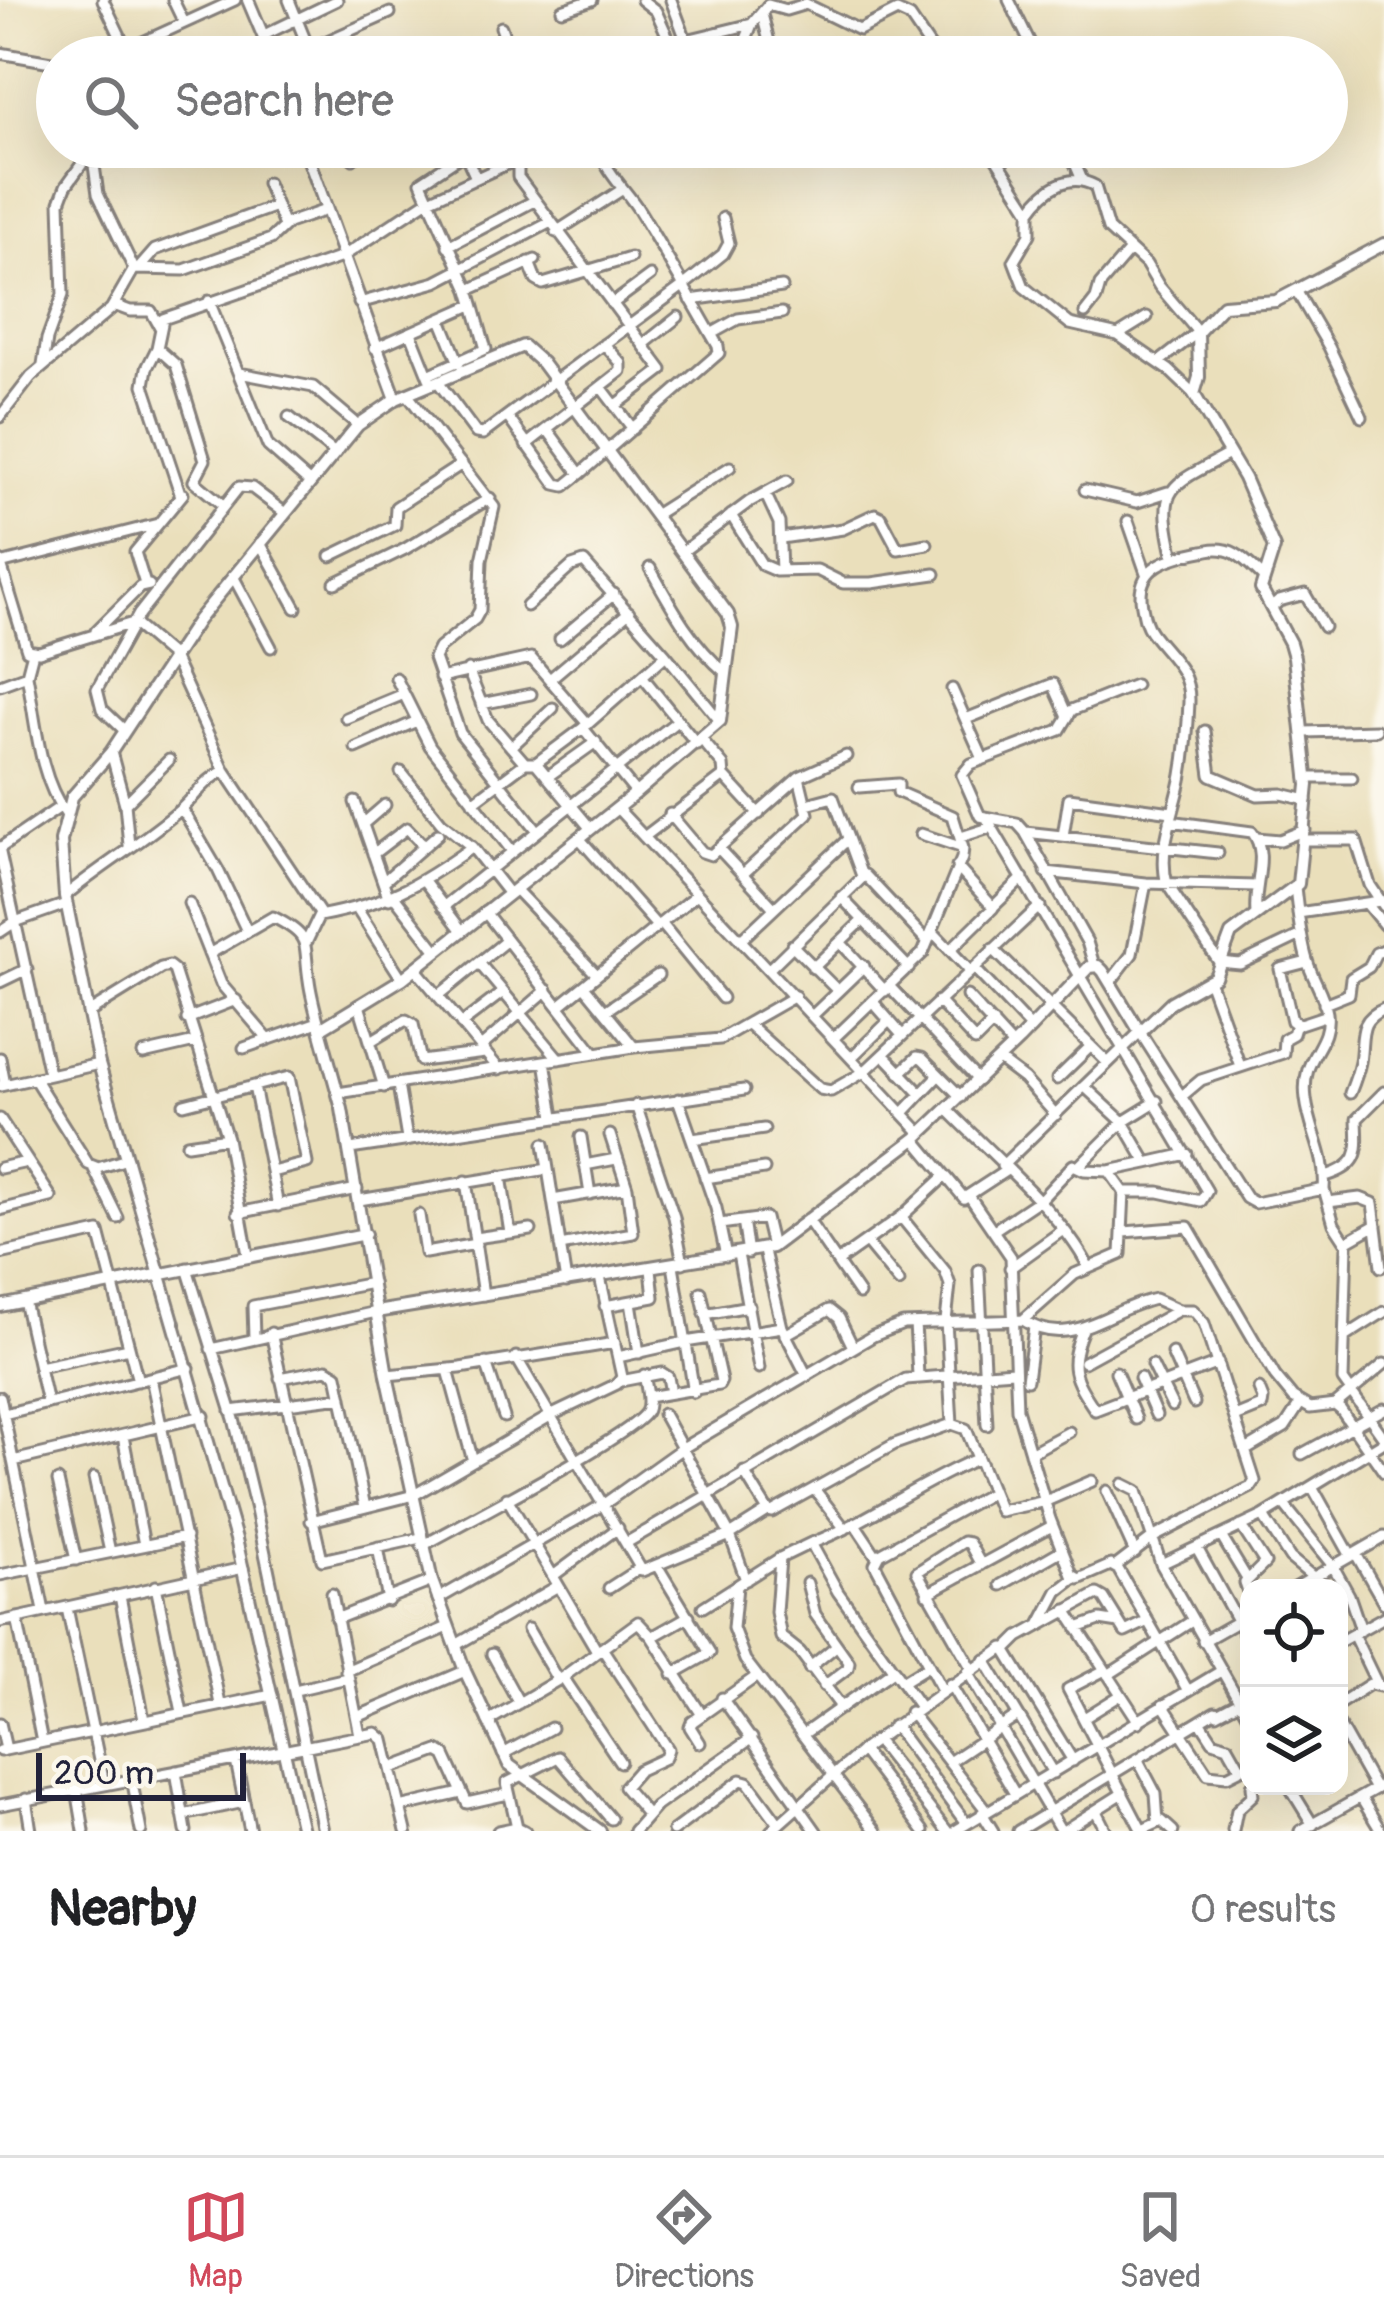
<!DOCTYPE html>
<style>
body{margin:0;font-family:Pangolin,sans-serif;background:#f2f2f2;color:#202124}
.controls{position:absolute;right:36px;bottom:36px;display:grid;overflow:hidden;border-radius:24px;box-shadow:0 12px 48px #0002}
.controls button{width:108px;height:108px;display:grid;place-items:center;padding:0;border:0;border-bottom:3px solid #e0e0e0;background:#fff;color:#202124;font:60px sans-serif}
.scale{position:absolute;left:36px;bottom:30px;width:210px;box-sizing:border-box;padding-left:12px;border:6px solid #22223b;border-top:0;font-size:33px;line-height:42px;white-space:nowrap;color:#22223b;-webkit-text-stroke:9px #fbf7ec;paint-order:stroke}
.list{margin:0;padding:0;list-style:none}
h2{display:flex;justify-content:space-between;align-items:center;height:156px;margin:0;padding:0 48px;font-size:51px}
h2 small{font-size:39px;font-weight:400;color:#757577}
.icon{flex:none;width:66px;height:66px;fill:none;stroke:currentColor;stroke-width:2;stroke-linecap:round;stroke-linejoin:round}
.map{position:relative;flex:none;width:1384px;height:1831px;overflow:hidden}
.search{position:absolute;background:#fff;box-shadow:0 12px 48px #0002;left:36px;right:36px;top:36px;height:132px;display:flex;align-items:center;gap:30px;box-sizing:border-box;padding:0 42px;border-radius:66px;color:#757577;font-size:45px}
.sheet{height:324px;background:#fff}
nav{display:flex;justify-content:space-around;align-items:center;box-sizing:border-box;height:168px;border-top:3px solid #e0e0e0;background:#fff;font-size:33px;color:#757577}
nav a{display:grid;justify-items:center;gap:6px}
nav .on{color:#d1495b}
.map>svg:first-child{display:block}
</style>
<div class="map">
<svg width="1384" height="1831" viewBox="0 0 1384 1831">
<rect width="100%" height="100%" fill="#fbf7ec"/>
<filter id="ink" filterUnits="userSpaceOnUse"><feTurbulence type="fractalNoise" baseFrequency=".00833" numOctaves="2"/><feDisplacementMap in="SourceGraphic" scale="24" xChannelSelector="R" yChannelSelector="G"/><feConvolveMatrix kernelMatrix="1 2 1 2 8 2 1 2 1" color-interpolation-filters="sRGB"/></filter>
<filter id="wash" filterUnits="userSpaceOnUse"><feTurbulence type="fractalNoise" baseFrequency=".004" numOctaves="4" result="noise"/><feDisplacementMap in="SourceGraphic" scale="48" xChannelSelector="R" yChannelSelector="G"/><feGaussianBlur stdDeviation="2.7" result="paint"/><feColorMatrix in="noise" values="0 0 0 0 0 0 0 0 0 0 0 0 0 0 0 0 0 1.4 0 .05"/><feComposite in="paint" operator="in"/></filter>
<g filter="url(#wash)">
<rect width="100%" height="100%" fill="#eadfbb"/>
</g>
<g filter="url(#ink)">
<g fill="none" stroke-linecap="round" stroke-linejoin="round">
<!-- minor casing -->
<g stroke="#86807b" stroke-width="15">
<path id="minor" d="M 103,0 L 123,42 L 134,46 L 235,0
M 173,0 L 184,23
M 289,0 L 312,57
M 642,0 L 656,11 L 671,44
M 671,0 L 686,40
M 1009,0 L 1037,57
M 768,5 L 786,10 L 806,4 L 859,30 L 897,11 L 910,17 L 937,57
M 562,10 L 592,0
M 762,14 L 773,57
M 501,27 L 511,57
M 264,35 L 337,0
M 309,49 L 390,13
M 0,53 L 57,63
M 641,57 L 674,43 L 752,24
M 739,57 L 752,24 L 768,5
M 348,147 L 353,159
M 462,147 L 476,178
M 524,147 L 518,159 L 518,177 L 662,370 L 615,406
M 599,147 C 606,174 626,189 640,212 C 667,256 692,301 718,346 L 719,353 L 580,474 L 565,486 L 556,484 L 507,416 L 683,286 L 723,254 L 729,243 L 723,218
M 989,147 L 1030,211
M 1068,147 L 1082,180
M 92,151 L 98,194 L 134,269
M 267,183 L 284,226
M 556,232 L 623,189
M 448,246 L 534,201
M 529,262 L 536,280 L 543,284 L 630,258
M 141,266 L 155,250 L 276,206
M 469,290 L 535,260
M 1297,292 L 1329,347 L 1362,417
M 691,300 L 782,287
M 209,301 L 268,446 L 310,483
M 359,303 L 436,282 L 549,223
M 612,304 L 650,276
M 114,305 L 130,311 L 151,311 L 160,327
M 1085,313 L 1096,299 L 1100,285 L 1130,250
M 441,319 L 459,363
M 411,333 L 429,378
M 711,334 L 738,319 L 782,313
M 1118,335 L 1147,317
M 644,344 L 678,317
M 157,348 L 147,368 L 144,385 L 181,496
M 375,348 L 472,305
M 1159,362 L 1198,332 L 1159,286 L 1146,264 L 1108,229 L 1095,186 C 1069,171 1045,189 1030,211 L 1030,234 L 1014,261 L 1024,287 L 1070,324 L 1118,335 L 1169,370 L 1194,394
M 43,365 L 47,339 L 63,295 L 60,202 L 66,186 L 92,150
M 239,373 L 313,387 L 358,425
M 428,375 L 486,349 L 469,290 L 421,182 L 474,147
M 438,382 L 476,433 L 483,434 L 507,416
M 601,387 L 633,429
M 407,394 L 494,507 L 482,560 L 480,610 L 475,619 L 439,648 L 434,658 L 460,733 L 538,831
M 0,417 L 31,377 L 111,309 L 134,269 L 184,270 L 271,239 L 288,223 L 326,210
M 289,417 L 335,453
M 547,429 L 580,474
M 526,445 L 621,371 L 621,363 L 604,344
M 1085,490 L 1137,502 L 1168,492
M 765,493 L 779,523 L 781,571
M 224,506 L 194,481 L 205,460 L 176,365 L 157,348 L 163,319 L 342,257 L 427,201 L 518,159
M 656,514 L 730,467
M 731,515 L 762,565 L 776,571 L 817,570 L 843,583 L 872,583 L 935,574
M 1128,521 L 1146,573
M 781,538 L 843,529 L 875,514 L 881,517 L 898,549 L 927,544
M 260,543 L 296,608
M 682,552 L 749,502 L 787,481
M 331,556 L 395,525 L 396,507 L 462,464
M 1174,558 C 1157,483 1168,488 1229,454
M 0,561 L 27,650 L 39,652 L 133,623 L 173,657 L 225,771
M 0,564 L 158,524
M 650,568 C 671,606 692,645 726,673
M 233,576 L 271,647
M 1262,576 C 1245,560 1233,545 1208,550 C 1174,557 1134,563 1142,606 C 1144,616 1145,624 1151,632 C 1168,656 1190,669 1189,702 C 1188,726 1186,752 1182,775 C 1176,810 1157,848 1167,884 L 1219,962 L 1240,964 L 1301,935
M 335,583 L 405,549 L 490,498
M 145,584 L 135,552 L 183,494
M 527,606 L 572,566 L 584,562 L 666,655
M 1271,608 L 1279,601 L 1305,594 L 1324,627
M 96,631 L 140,587 L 149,585
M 560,639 L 614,594
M 468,670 L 488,720 L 525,763 L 536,763 L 591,829
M 27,675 C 36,721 38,776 66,814
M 642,676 L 697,744
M 396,678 L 430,746 L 512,851
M 440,678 L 531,658 L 588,724
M 551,678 L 629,612
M 0,685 L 27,675 L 33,652
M 952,689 L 983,759
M 481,704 L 531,694
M 346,718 L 404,694
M 966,719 L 1053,684 L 1067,715
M 583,728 L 636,793
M 124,730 L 102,709 L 97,689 L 139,614 L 239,487 L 252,488 L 285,513
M 1205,731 L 1211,775 L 1258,795 L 1282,794 L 1307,800
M 1305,732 L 1376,730
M 702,740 L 723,765 L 724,776
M 511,747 L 553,708
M 356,748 L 417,721
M 111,752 L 125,804 L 129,845
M 536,763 L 583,728 L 666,655 L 720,721
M 401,772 L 441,822 L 472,847 L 509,894
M 547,777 L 596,742
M 1307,778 L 1352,778
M 355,802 L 389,899
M 473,802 L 525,763
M 125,804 L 169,760
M 807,804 L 833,797 L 862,876
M 617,808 L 921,1133
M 182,809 L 218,870 L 247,931
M 670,814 L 702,852 L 711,855 L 798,778
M 987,819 L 1207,1191 L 1201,1201 L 1159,1192 L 1124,1192 L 1109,1171 L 1084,1170 L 1073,1165 L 1042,1198 L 994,1230
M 1170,821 L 1252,832 C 1270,854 1253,885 1256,913
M 363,824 L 385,805
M 1025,832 L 1218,853
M 921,834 L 963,848
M 1063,836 L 1069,798 L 1172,812
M 644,837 L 724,776 L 759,814
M 961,837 L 992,827
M 579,838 L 657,926
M 1257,838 L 1280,840 L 1305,830
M 1305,840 L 1356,840 L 1370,885 L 1384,906
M 0,848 L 60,807
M 719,849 L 774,908
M 0,853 L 49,1074
M 373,854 L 407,828 L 424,846
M 957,867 L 993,907 L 1023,878
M 1046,872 L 1146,883 L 1256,886
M 743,874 L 808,814 L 799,777 L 846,756
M 383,882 L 438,834
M 425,882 L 462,931
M 515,889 L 597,975
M 65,896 C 102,865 146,840 182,808 C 197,795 206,778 225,771 L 321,915
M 395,897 L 437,951
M 841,897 L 909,968
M 189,903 L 221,984 L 268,1039
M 1366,903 L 1384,925
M 443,907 L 677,721
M 357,909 L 402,979
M 485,912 L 595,1053
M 1298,913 L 1380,901
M 661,923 L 722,998
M 932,931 L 970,971
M 0,932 L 15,922 L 66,904
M 741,940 L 846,841
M 307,941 L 319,916 C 387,903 416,887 472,847
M 840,942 L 885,991
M 792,945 L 838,991 L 864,966
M 993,949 L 1108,1063
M 950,950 L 993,908
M 209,954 L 273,917 C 313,937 303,942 309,980 C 311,996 316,1013 320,1029
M 1307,962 L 1280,969 L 1292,1021 L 1300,1024 L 1327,1015
M 479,963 L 559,1059
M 1094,965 L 1087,942 L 1025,832 L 1017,823 L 980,816 L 962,775 L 971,764 L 1060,730 L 1072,710 L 1135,685
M 415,968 L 499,1069
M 813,968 L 863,920
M 974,968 L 1031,1028
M 769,969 L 865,875 L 927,941
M 1209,980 L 1240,1066
M 1111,981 L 1132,954 L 1146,883
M 0,982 L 27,969
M 584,986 L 634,1047
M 890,987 L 978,1080
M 438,996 L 507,940
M 967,996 L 1013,1046
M 938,1001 L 975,1041 L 993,1023
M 873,1002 L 902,1035
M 1324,1004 L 1349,994 L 1351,978 L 1369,967 L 1376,953 L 1384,950
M 359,1005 L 384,1087
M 559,1006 L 697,894
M 605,1011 L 658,975
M 88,1013 L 161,968 L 169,966 L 174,970 L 227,1138 L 248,1255
M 812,1016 L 838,991
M 187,1019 L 236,1000
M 461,1024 L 503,992
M 749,1025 L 820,1089 L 831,1091 L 864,1072 L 1040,906
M 833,1039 L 923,953 L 962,858 L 963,848 L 953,816 L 898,792 L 898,784 L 859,787
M 371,1041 L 406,1020 L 413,1024 L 421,1061 L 485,1053
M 481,1047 L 547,990
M 244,1048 L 318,1022
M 143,1054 L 195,1042
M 883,1054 L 921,1094
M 0,1058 L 5,1085
M 851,1058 L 889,1021
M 999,1060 L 1024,1079 L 1056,1115
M 545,1061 L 554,1117
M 900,1073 L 917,1057 L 922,1058 L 961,1097
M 34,1078 L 88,1164 L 98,1168 L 127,1159
M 1057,1079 L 1091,1046
M 398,1085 L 407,1139
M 0,1086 L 99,1064
M 254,1086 L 278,1206
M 1084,1086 L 1123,1122 L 1147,1163 L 1109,1171
M 338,1093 L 634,1047 L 720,1039 L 795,996
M 1350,1093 C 1354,1083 1358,1072 1360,1062 C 1364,1037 1357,1020 1384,1009
M 1182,1096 L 1201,1080 L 1283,1053 L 1284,1039 L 1293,1034 L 1296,1024
M 678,1099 L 716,1208 L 726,1256
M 184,1104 L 289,1077 L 307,1163 L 272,1172
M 636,1105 L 674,1217 L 683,1263
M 948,1110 C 990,1153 1062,1214 1088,1266
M 903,1113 L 939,1075
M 0,1119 L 51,1197 L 0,1210
M 581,1137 L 590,1194
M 692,1139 L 764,1129
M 915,1139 L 964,1198 L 1007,1170
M 187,1144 L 227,1138
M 544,1144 L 566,1282
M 350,1149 L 744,1090
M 1147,1163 L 1187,1154
M 585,1165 L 616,1159
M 1002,1166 L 1140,1032 L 1246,1198 L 1255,1203 L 1324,1189 C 1327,1156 1310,1132 1306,1099 C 1300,1055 1331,1048 1327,1013 C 1324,994 1312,978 1307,960 C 1300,937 1298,912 1295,887
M 93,1167 L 118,1218
M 1078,1167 L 1123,1122 L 1157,1101
M 0,1168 L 27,1162
M 501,1176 L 510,1233
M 1326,1176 C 1362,1165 1358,1151 1357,1119 L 1384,1092
M 705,1178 L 764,1169
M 466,1181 L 483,1295
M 1324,1189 L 1334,1224 L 1347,1244 L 1343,1380 L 1384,1438
M 970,1197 L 1011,1257 L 1017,1409 L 1050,1519 L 1072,1575 L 1079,1579 L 1111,1565 L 1118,1569 L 1187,1689
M 359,1200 L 548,1169
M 553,1200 L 627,1187
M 1328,1202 L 1360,1198 L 1373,1203 L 1381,1267
M 238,1213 L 357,1189
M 419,1215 L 425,1253 L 476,1244
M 901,1217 L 945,1271 L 950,1285 L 946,1321 L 952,1424
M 808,1220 L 859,1294
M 743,1221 L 748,1253
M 720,1224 L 765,1218 L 772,1247
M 1124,1232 L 1188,1227 L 1275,1376 L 1293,1398 L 1310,1408 L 1335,1405 L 1341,1410 L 1384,1472
M 475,1238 L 531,1230
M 866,1242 L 899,1282
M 1346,1242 L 1376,1225
M 560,1246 L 633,1233 L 627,1187 L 610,1135
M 764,1251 L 782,1327 L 807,1376
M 0,1254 L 99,1232 L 138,1381
M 738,1254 L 759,1368
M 837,1262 L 901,1217 L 944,1177
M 673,1265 L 694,1392
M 187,1268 L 234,1419 L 256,1510 L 323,1831
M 1010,1268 L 1063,1230
M 979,1270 L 987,1425
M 24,1301 L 47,1403
M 631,1302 L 639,1353
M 605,1306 L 654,1297 L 651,1269
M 705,1314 L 749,1306
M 1023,1320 C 1070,1352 1109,1308 1155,1299 L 1179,1310 L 1193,1310 L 1204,1323 L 1255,1481 L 1251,1487 L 1154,1537 L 1116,1566
M 915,1324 L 918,1375
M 1083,1329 C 1067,1367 1073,1377 1095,1410 L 1218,1363
M 271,1333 L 322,1560 L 421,1538
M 785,1335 L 829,1310 L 839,1318 L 853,1347
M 1346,1336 L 1384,1312
M 254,1338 L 253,1306 L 372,1283
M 211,1349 L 376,1312
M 1172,1353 L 1194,1403
M 516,1357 L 642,1571 L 730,1535 L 768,1511
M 618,1357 L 685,1342 L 782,1327
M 1084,1362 L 1179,1310
M 486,1363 L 504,1417
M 1152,1365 L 1172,1406
M 39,1367 L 129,1348
M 448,1370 L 473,1461
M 1116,1372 L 1136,1419
M 387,1375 L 460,1368 L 615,1343
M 151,1378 L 220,1704
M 280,1378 L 327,1369 L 337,1375 L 365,1507
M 1140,1378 L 1156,1415
M 1027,1380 L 1034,1327
M 621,1381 L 662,1373 L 668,1377 L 671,1393
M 0,1397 L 44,1611
M 648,1397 L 719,1385 L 721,1381 L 701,1292
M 1335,1405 L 1384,1364
M 231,1411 L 342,1397
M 4,1414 L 189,1368
M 663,1414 L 730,1535 L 746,1580
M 1235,1417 L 1262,1406 L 1263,1399 L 1259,1389
M 123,1436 L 144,1545
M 1246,1450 L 1285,1427 L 1300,1404
M 1030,1453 L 1069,1432
M 1302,1454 L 1384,1409
M 13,1461 L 204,1416
M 744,1472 L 768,1511 L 772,1512 L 895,1444 L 952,1424 L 966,1429 L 1000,1511 L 1046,1501 L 1092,1481
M 94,1478 L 110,1552
M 58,1481 L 76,1560
M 1123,1484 L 1137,1491 L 1161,1564 L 1249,1718
M 1313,1488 L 1351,1556
M 815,1490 L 845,1529
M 1107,1491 L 1135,1553
M 507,1498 L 597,1651
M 1284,1505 L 1333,1566 L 1349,1595 L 1361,1630
M 1263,1516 L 1290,1558 L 1313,1577
M 311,1521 L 414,1495 L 550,1416 L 617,1384 L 622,1377 L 600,1277
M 855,1524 L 877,1557
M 1241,1526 L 1265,1563 L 1245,1583 L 1249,1595
M 1221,1536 L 1247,1579
M 626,1543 L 906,1379 L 1013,1371
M 812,1543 C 870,1521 920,1482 977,1459
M 422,1546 C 456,1527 633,1435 646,1412 C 651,1403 646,1385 644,1375
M 378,1547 L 388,1601
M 1197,1548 L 1249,1642
M 1356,1554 L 1384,1603
M 780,1558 L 776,1612 L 781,1637 L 800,1652 L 842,1708
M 1161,1564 L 1263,1516 L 1384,1442
M 658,1567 L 710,1653 L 673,1674
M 0,1575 L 186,1537
M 553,1576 L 618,1528
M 807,1583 L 815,1614 L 849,1662 L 848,1668 L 824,1686
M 1001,1585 L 1062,1550
M 156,1586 L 182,1712
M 737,1586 L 733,1628 L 745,1660 L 876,1831
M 609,1588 L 640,1568
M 1295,1588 L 1384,1537
M 332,1594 L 360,1735
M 927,1594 L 1052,1526
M 120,1596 L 144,1720
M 438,1599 L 604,1504 L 681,1449 L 873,1336 L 903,1324 L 1023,1320 L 1075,1274 L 1121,1254 L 1124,1192
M 703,1607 L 780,1558 L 811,1543 L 838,1592 L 919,1706
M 67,1608 L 104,1784
M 1066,1610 L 1139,1722
M 17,1618 L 42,1742
M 336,1619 L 432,1581
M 0,1622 L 243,1568
M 1040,1625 L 1058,1591 L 1075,1578
M 1077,1628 L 1100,1620 L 1119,1623
M 528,1629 L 557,1679
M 1353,1634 L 1377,1684
M 652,1637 L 689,1616
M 1203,1641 L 1249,1615
M 1339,1642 L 1384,1617
M 456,1645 L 558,1586
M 602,1648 L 668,1749 L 665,1758 L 639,1770 L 624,1787 L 647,1814
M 1007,1649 L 1019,1637 L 1097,1594 L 1104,1598 L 1125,1632 L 1148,1621
M 492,1654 L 519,1703
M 985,1660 L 1053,1773
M 809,1668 L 836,1646
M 972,1669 L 917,1572 L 963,1542 L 969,1543 L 981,1565
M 1105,1670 L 1068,1689 L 1142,1831
M 346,1671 L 448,1627
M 968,1672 L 1061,1831
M 1108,1675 L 1192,1621
M 563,1677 L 620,1762
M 902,1682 L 928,1666
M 950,1684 L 1015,1794
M 295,1690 L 347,1678
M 942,1690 L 875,1564 L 880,1554 L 991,1493
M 722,1698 L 816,1831
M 1339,1704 L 1370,1684 L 1384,1687
M 1163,1705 L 1208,1774 L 1227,1776 L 1249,1765
M 910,1712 L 986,1810
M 1217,1714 L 1249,1697
M 357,1717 L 465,1671
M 1084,1718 L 1121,1695
M 488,1721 L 563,1677 L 638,1622 L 652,1637 L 702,1715
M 1200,1721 L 1213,1741 L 1228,1746 L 1241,1769
M 0,1723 L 6,1749
M 894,1725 L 966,1823
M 1339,1725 L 1375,1789
M 802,1735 L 894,1670
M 876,1740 L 947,1831
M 700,1743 L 690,1727 L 692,1722 L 757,1676
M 862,1750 L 923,1831
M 0,1751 L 272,1695
M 503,1754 L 551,1728
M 1138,1760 L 1156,1794 L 1158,1822
M 236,1761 L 250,1831
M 949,1762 L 1018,1716
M 392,1768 L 438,1751 L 445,1755 L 467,1803 L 508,1794
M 176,1771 L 186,1831
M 131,1778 L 141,1831
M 1289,1786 L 1313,1825
M 77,1789 L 84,1831
M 1361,1798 L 1381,1831
M 26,1799 L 31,1831
M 0,1805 L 376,1733 L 384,1740 L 406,1831
M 400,1807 L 461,1793
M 1096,1811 L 1106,1831
M 982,1813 L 993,1831
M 183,1815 L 244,1802
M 517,1827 L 507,1783 L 558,1757 L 611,1819
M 1142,1830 L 1162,1821 L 1173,1831
M 1233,1830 L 1237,1810 L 1253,1795 L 1252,1786
M 498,1831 L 517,1827 L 525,1831
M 634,1831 L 656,1806 L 752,1738
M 673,1831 L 741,1780 L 748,1782 L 779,1824
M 771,1831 L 862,1750 L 1004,1648 L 1073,1761
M 955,1831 L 1221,1671
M 1018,1831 L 1215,1712
M 1063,1831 L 1123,1793
M 1300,1831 L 1384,1784"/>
</g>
<!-- tertiary casing -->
<g stroke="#86807b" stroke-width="16">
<path id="tertiary" d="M 248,0 L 272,57
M 304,147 L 396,399
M 0,1306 L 365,1234
M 376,1312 L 772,1247 L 915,1139 L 1019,1040 L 1089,967 L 1098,966 L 1103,971 L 1140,1032 L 1171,1002 L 1215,977 L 1231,934 L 1298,884 L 1308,785 L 1294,657 L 1290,643 L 1261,589 L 1274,548 L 1244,478 L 1194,394 L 1199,377 L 1198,332 L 1223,305 L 1276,301 L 1384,244
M 302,1831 L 236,1539 L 99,1064 L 65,896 L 61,841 L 72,797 L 111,752 L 198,620 L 358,425 L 396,399 L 523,346 L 542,363 L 728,614 L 732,627 L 720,721 L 636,793 L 402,979 L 320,1029 L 342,1109 L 387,1375 L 432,1581 L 465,1671 L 509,1765 L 600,1831"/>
</g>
<!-- minor -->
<use href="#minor" stroke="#fff" stroke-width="9"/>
<!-- tertiary -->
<use href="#tertiary" stroke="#fff" stroke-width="10"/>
</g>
</g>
</svg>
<div class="controls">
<button><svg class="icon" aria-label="locate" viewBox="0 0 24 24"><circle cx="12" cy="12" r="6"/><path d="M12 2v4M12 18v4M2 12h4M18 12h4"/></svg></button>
<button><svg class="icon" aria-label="layers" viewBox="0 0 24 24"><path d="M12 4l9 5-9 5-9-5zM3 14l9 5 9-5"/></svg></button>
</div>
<div class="scale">200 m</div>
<div class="search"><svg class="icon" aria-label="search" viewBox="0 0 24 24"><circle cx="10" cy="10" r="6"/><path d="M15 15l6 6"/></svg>Search here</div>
</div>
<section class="sheet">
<h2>Nearby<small>0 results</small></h2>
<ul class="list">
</ul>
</section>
<nav>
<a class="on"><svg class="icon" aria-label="map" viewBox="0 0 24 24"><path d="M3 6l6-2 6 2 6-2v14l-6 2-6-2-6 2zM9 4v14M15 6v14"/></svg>Map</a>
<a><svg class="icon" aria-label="directions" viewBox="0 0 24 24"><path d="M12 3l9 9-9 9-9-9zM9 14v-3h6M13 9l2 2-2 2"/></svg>Directions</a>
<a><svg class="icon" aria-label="saved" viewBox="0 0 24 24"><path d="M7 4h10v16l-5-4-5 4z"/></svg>Saved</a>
</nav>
